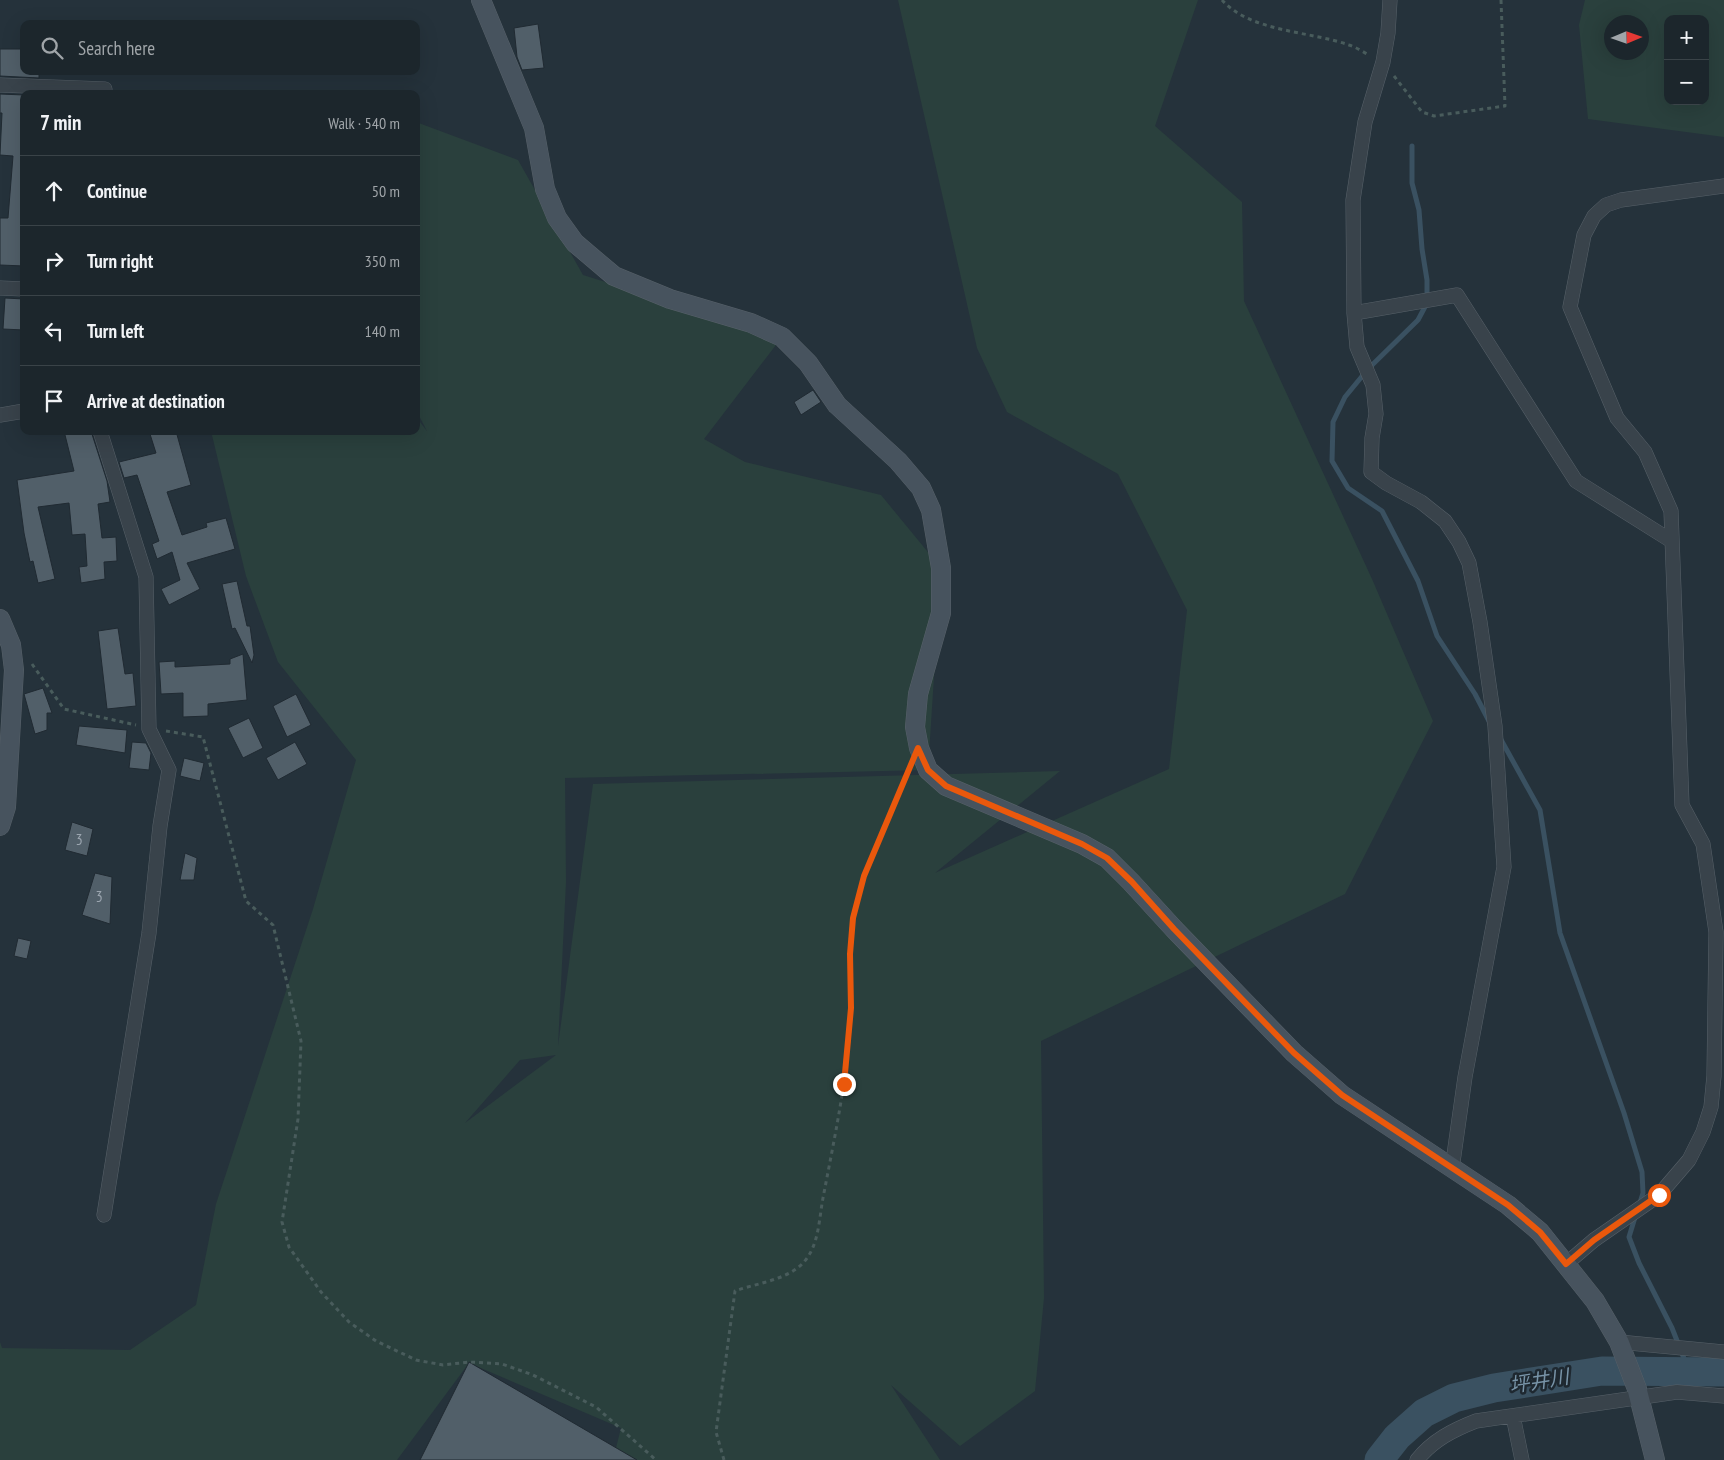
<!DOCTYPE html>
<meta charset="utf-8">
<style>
body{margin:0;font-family:"PT Sans Narrow","Noto Sans JP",sans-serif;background:#293238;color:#f1f3f6}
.controls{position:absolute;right:15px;top:15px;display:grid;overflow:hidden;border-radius:10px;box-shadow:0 5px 20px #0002}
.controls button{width:45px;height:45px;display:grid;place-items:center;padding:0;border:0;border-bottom:1px solid #3a4348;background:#1c262c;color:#f1f3f6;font:25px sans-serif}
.compass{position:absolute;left:1604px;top:15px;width:45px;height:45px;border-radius:50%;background:#1c262c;box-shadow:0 5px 20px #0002;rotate:88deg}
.stop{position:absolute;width:15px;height:15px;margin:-11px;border:4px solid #ea580c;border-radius:50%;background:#fff}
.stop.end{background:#ea580c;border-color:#fff;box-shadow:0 1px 5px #0008}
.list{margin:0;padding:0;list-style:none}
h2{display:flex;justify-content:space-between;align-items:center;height:65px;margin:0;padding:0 20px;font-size:21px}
h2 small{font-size:16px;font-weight:400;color:#a0a5a9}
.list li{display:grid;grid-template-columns:32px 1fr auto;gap:15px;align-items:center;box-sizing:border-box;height:70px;padding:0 20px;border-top:1px solid #3a4348}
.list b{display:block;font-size:19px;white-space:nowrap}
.list em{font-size:16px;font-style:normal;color:#a0a5a9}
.icon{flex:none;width:28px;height:28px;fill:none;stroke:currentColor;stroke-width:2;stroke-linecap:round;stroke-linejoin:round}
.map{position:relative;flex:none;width:1724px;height:1460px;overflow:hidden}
.search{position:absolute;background:#1c262c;box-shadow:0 5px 20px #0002;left:20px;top:20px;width:400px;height:55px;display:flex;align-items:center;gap:12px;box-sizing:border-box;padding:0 18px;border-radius:10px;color:#a0a5a9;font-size:19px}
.panel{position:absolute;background:#1c262c;box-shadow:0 5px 20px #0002;left:20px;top:90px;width:400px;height:345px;border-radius:10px}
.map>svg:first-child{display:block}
</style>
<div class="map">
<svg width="1724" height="1460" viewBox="0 0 1724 1460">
<rect width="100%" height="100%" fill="#25323b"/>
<!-- green -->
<path fill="#2a403d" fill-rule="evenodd" d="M 898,0 L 1198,0 L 1155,126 L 1242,202 L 1244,301 L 1372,579 L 1433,721 L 1345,894 L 1041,1041 L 1044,1298 L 1035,1391 L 960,1446 L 891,1385 L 940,1460 L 613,1460 L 621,1428 L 469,1363 L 397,1460 L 0,1460 L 0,1342 L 2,1348 L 130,1350 L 196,1305 L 216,1204 L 313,909 L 356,760 L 278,662 L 246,576 L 211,431 L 416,431 L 416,417 L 427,431 L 416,410 L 416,122 L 518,160 L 583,275 L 782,337 L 704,439 L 745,462 L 881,495 L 941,568 L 928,770 L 565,778 L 566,882 L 558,1046 L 593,784 L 1060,771 L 935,873 L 1169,769 L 1187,610 L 1118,474 L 1007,412 L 977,348 ZM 556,1055 L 465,1123 L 520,1060 Z
M 1585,0 L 1724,0 L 1724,137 L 1588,119 L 1579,25 ZM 1668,19 L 1705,19 L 1705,101 L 1668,101 ZM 1642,22 L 1642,52 L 1612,52 L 1612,22 Z"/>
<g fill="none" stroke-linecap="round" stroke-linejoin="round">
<!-- stream -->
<path stroke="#3a5161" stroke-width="5" d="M 1412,146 L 1412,183 L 1419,210 L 1422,249 L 1427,280 L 1427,303 L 1418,320 L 1368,369 L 1345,397 L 1333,422 L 1332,461 L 1348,488 L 1382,511 L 1418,581 L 1437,636 L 1475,694 L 1490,723
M 1499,736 L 1540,810 L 1560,933 L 1624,1113 L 1642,1172 L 1643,1193 L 1639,1206
M 1636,1214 L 1629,1237 L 1639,1263 L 1672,1328 L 1689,1371"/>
<!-- river -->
<path stroke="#3a5161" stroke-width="29" d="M 1379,1460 L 1397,1437 L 1424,1413 L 1454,1398 L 1494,1388 L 1602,1371 L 1724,1372"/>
</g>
<!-- building -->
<path fill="#515f69" stroke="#202a32" d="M 538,24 L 544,68 L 522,70 L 517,57 L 514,28 Z
M 0,49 L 24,49 L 24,71 L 39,71 L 39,78 L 0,76 Z
M 0,94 L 24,95 L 24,266 L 0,265 L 0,218 L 8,218 L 13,156 L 0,155 L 2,113 L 0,113 Z
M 5,298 L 24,299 L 24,330 L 3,329 Z
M 813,390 L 821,402 L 801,415 L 794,402 Z
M 64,431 L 91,431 L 107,481 L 110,502 L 98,504 L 102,538 L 116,537 L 117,561 L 104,562 L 105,579 L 81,583 L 79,567 L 87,566 L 85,534 L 72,535 L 69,503 L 38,507 L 55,579 L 38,583 L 33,561 L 30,562 L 24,533 L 17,480 L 74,471 Z
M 149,431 L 176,431 L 191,485 L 167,492 L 182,535 L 207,527 L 206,523 L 226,518 L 235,549 L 187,563 L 200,589 L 169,605 L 161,589 L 180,580 L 172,552 L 157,559 L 152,544 L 159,541 L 137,475 L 124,478 L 119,462 L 156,453 Z
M 237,581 L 247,626 L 250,626 L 254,655 L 252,663 L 235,628 L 232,629 L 222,584 Z
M 118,628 L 125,674 L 133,673 L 136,706 L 107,709 L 98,631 Z
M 243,654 L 247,700 L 208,704 L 208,716 L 183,717 L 183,693 L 161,694 L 159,662 L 175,661 L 175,667 L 230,664 L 230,659 Z
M 43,688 L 52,713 L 47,713 L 47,730 L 35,734 L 24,694 Z
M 296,694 L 311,725 L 287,737 L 273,706 Z
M 249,718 L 263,748 L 243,758 L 228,728 Z
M 79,726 L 127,730 L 125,753 L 76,745 Z
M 132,742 L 146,743 L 151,753 L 149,770 L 129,768 Z
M 295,742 L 307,764 L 278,780 L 266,758 Z
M 184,758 L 204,763 L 200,781 L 180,776 Z
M 72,822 L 93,829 L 87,856 L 65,850 Z
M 185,853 L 197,858 L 194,880 L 180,880 Z
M 95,873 L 112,877 L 110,924 L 82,915 Z
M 18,938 L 31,941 L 27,959 L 14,956 Z
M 469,1362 L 637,1460 L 420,1460 Z"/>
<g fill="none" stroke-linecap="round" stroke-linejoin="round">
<!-- street casing -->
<g stroke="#576169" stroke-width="15">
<path id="street" d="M 1390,0 L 1388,33 L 1383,62 L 1365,122 L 1353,200 L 1354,313 L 1357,347 L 1373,385 L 1376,414 L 1372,438 L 1371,472 L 1386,483 L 1421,502 L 1445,521 L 1459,542 L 1469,563 L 1480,622 L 1495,726 L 1504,867 L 1465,1077 L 1452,1169
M 0,85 L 105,89
M 0,288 L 24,289
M 1354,313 L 1457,295 L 1576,481 L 1670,540
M 0,415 L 24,411
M 100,431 L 146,577 L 149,729 L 169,770 L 160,826 L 149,933 L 104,1215
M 1566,1264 L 1594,1240 L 1659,1195 L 1689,1160 L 1703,1132 L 1711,1107 L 1714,1076 L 1716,932 L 1703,844 L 1682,805 L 1671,511 L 1645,452 L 1617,418 L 1570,307 L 1584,235 L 1594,216 L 1606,205 L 1621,200 L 1724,186
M 1619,1342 L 1724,1352
M 1513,1416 L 1522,1460
M 1417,1460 C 1433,1440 1453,1430 1476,1421 L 1677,1392 L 1724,1396"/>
</g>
<!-- secondary casing -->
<g stroke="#576169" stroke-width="20">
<path id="secondary" d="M 481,0 L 534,128 L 545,189 L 557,218 L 575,243 L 614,276 L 670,299 L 751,323 L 782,337 L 808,363 L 837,405 L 898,461 L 921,488 L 931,510 L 941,568 L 941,613 L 918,694 L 915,727 L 919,748 L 928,770 L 946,786 L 1082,844 L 1107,858 L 1131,882 L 1174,929 L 1294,1053 L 1342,1095 L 1508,1205 L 1540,1232 L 1595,1301 L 1619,1342 L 1637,1389 L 1655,1460
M 0,619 L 11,645 L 14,670 L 6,807 L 0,826"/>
</g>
<!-- path -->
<path stroke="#495c5c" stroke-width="3" stroke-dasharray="4 4" stroke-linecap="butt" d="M 1222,0 C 1250,32 1310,31 1349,45 C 1356,47 1363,52 1369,55
M 1394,76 L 1422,112 L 1434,116 L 1505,106 L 1501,0
M 32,664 L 64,709 L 136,725
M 166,731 L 203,737 L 246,901 L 273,925 L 301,1041 L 298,1119 L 282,1222 L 289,1247 L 321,1292 L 349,1322 L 376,1341 L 416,1360 L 443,1365 L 469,1362 L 502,1364 L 533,1375 L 596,1407 L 656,1460
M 724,1460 L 716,1432 L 735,1291 C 757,1283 788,1280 804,1262 C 819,1245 819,1219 823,1198 C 835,1135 849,1071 851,1007 C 852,977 847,947 853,917 C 863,865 891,818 910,769"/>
<!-- street -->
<use href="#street" stroke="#39434b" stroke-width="14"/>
<!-- secondary -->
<use href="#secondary" stroke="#47535e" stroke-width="19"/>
</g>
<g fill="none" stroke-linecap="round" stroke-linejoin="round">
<!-- route -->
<path stroke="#ea580c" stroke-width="6" d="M 844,1084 L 851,1008 L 850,954 L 853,918 L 864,876 L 918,748 L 928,770 L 946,786 L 1082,844 L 1107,858 L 1132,882 L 1174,929 L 1294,1053 L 1342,1095 L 1508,1205 L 1540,1232 L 1566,1264 L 1594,1240 L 1659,1195"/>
</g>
<g text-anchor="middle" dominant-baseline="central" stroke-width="5" stroke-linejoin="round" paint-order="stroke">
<!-- number labels -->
<g font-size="16" fill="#9ca6b0">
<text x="79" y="839">3</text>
<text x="99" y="896">3</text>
</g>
<!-- water labels -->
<g font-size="20" font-style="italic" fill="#7894a8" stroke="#1e2830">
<text transform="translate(1539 1381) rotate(-9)">坪井川</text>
</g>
</g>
</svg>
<div class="controls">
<button>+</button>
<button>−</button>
</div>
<svg class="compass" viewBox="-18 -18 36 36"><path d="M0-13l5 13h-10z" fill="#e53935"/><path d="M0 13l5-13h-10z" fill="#a0a5a9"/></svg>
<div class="stop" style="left:1659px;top:1195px"></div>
<div class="stop end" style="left:844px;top:1084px"></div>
<div class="search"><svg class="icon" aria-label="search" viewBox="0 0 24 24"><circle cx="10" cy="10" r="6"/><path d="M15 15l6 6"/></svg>Search here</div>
<section class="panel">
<h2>7 min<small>Walk · 540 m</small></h2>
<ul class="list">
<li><svg class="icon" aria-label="ahead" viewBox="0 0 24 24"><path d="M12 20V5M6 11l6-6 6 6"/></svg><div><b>Continue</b></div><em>50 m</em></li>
<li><svg class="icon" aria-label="right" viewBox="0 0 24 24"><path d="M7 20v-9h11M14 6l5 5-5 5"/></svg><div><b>Turn right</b></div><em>350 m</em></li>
<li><svg class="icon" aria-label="left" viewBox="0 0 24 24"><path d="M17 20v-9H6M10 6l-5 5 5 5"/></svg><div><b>Turn left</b></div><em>140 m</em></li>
<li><svg class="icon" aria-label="arrive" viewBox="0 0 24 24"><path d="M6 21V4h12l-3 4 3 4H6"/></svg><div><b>Arrive at destination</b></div></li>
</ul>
</section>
</div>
